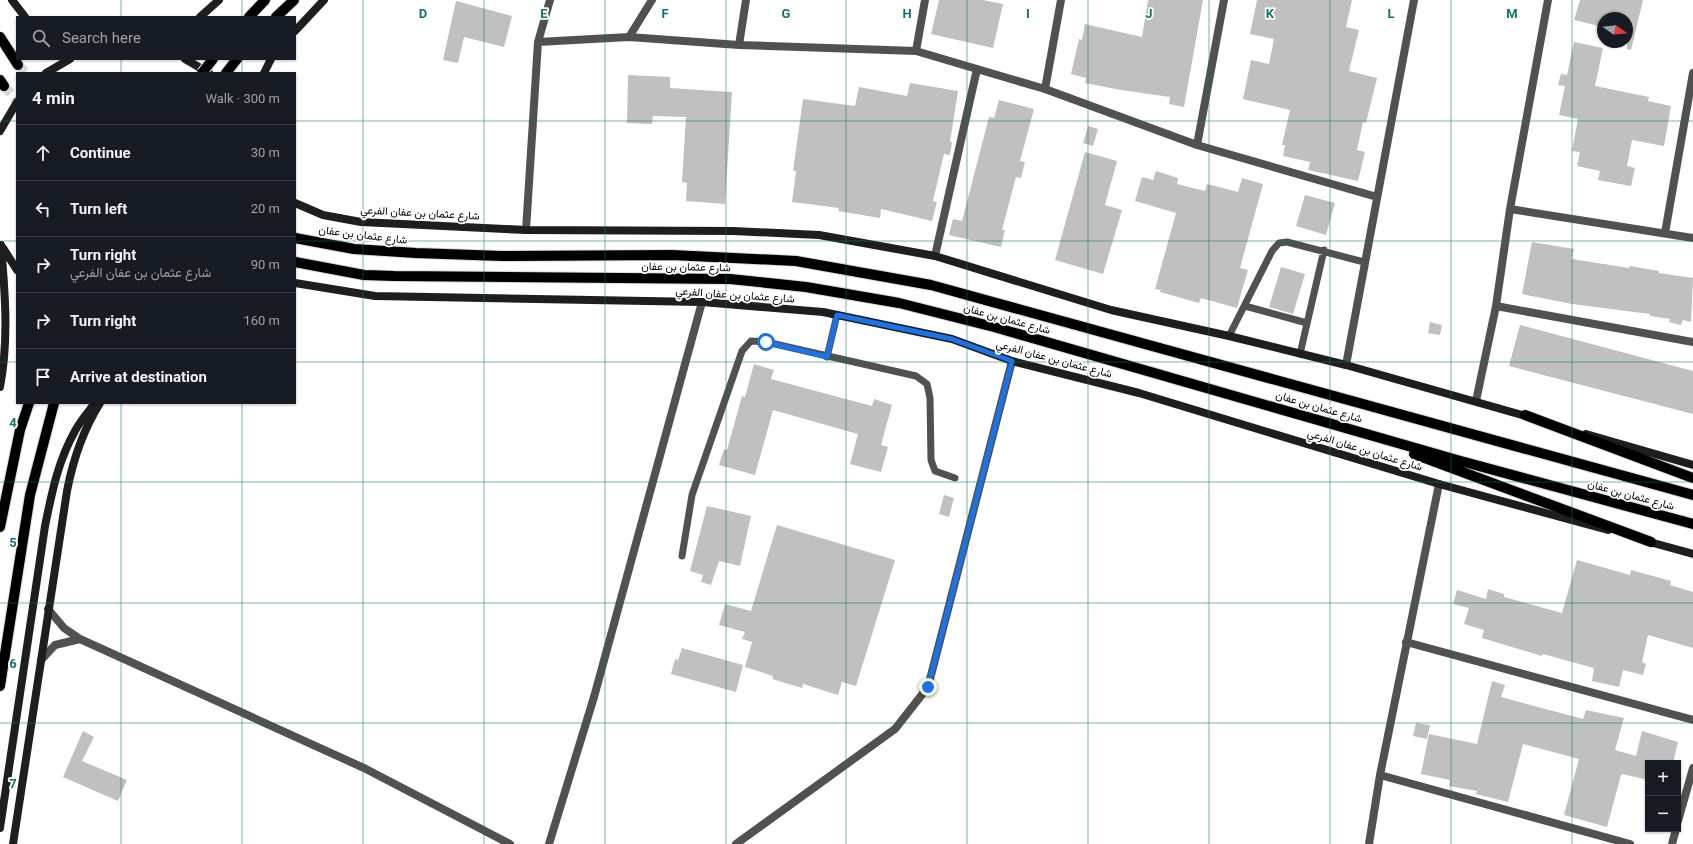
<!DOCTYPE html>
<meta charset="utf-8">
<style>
body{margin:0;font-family:Roboto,Vazirmatn,sans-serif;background:#242831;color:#f1f3f6}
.controls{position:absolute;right:12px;bottom:12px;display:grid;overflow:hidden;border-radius:0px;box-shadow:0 1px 3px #0004}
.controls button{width:36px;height:36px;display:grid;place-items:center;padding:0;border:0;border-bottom:1px solid #363941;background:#171b24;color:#f1f3f6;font:20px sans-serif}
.compass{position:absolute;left:1597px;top:12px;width:36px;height:36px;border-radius:50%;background:#171b24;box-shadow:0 1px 3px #0004;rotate:104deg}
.stop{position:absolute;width:12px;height:12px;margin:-9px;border:3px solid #1a73e8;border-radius:50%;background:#fff}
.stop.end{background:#1a73e8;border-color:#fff;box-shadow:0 1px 4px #0008}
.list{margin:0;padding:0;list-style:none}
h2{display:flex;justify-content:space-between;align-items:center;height:52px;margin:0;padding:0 16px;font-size:17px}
h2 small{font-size:13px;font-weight:400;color:#9ea1a6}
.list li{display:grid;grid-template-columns:26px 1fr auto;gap:12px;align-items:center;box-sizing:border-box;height:56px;padding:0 16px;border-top:1px solid #363941}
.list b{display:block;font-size:15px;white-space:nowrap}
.list p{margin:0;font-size:13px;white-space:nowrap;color:#9ea1a6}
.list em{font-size:13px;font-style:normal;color:#9ea1a6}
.icon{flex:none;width:22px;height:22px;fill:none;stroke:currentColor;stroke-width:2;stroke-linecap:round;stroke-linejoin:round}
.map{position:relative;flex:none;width:1693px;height:844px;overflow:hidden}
.search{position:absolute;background:#171b24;box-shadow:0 1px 3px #0004;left:16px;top:16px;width:280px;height:44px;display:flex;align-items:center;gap:10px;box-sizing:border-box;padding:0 14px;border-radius:0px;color:#9ea1a6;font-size:15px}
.panel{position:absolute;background:#171b24;box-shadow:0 1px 3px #0004;left:16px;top:72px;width:280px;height:332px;border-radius:0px}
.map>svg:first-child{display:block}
</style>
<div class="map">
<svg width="1693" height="844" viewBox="0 0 1693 844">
<rect width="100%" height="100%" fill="#fff"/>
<!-- building -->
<path fill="#c0c0c0" d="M 939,0 L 983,0 L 1003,4 L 993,48 L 931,34 Z
M 1148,0 L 1203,0 L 1184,107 L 1169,104 L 1170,97 L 1121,90 L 1085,83 L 1086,78 L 1071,74 L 1079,39 L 1082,40 L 1085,24 L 1142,37 Z
M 1257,0 L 1352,0 L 1346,27 L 1359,30 L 1349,71 L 1377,78 L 1366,123 L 1363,122 L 1357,150 L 1365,152 L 1358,181 L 1308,170 L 1310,162 L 1283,156 L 1285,145 L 1282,145 L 1290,110 L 1243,99 L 1251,60 L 1269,64 L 1274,39 L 1250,34 Z
M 1580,0 L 1643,0 L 1631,50 L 1627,49 L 1627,18 L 1603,18 L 1603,27 L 1574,20 Z
M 456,1 L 512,16 L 504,47 L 464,37 L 458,63 L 443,60 Z
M 1574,42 L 1603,48 L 1595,86 L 1649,97 L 1648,101 L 1671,106 L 1664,146 L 1632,140 L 1627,166 L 1635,168 L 1631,186 L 1598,180 L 1600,171 L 1577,166 L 1580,152 L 1572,151 L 1578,119 L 1559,115 L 1565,86 L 1558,85 L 1561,74 L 1567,75 Z
M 628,75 L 670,77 L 670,88 L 732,92 L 725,204 L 686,201 L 687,183 L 682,182 L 686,117 L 653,116 L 652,124 L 627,123 Z
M 910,83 L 958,91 L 950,142 L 952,142 L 950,155 L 944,154 L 933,201 L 937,202 L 932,221 L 881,209 L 880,218 L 838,211 L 839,208 L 792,202 L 796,171 L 793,171 L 803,99 L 855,106 L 859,87 L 907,96 Z
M 999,100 L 1034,109 L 1020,161 L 1025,162 L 1021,178 L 1016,177 L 1002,230 L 1005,230 L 1001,247 L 949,235 L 953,219 L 962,221 L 989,117 L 994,118 Z
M 1088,126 L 1098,129 L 1093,146 L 1083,143 Z
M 1085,152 L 1117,161 L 1105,205 L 1122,210 L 1103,274 L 1055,260 Z
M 1156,171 L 1178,178 L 1177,184 L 1205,191 L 1207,184 L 1238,192 L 1242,178 L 1263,184 L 1240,268 L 1248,270 L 1237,308 L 1201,298 L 1199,303 L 1160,292 L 1161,290 L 1155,289 L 1176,213 L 1135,201 L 1142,177 L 1153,180 Z
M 1305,195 L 1335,203 L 1326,235 L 1296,226 Z
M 1532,242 L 1574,249 L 1572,259 L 1629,268 L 1630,266 L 1659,271 L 1659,273 L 1693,278 L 1691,322 L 1683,320 L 1681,325 L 1669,322 L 1670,319 L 1650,316 L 1650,314 L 1572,304 L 1522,294 Z
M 1281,267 L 1305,274 L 1293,314 L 1269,307 Z
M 1430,322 L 1442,325 L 1440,335 L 1428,333 Z
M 1520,325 L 1693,371 L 1693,414 L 1509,366 Z
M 754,364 L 774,370 L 771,379 L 872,406 L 874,399 L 892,405 L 881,445 L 888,447 L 881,472 L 850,464 L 858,434 L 773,410 L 755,475 L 719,465 L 724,449 L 727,450 L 742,396 L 745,397 Z
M 944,495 L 954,498 L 949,517 L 939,514 Z
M 707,506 L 751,516 L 740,566 L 719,561 L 711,585 L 701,582 L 703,575 L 690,571 Z
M 777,525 L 895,560 L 856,686 L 842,682 L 838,695 L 803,684 L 802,688 L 772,679 L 773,676 L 745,667 L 752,642 L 742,639 L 745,632 L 719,625 L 725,604 L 751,611 Z
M 1577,560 L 1630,575 L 1631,570 L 1671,581 L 1670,585 L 1693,592 L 1693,648 L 1648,635 L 1642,662 L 1646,664 L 1643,675 L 1623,670 L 1619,687 L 1592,681 L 1594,668 L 1543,654 L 1542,656 L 1482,638 L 1484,630 L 1464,624 L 1469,608 L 1453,604 L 1457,590 L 1486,599 L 1488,589 L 1504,594 L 1504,597 L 1562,613 Z
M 682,648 L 743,665 L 736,692 L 671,674 L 675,659 L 678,660 Z
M 1492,681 L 1505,685 L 1501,697 L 1583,719 L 1586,710 L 1624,718 L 1615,750 L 1636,756 L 1642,731 L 1678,742 L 1673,763 L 1648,763 L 1648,780 L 1622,774 L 1621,775 L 1607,827 L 1564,815 L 1579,759 L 1523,744 L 1508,802 L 1476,794 L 1477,791 L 1449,786 L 1450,780 L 1421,774 L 1429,734 L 1477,744 Z
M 1416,723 L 1430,725 L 1427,739 L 1413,736 Z
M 83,731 L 94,737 L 82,761 L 127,780 L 118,801 L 63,777 Z"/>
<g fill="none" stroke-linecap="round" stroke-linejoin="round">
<!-- primary-tunnel -->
<path stroke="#d9d9d9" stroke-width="10" stroke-dasharray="10 5" stroke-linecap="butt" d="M 18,65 L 26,73
M 4,86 L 17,101"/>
<!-- primary casing -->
<g stroke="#dbdbdb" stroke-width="12">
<path id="primary" d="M 249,17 L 265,0
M 276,17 L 294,0
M 0,37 L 18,65
M 226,73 L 237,59
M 0,80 L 4,86
M 295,238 L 354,249 L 416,253 L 502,256 L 672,255 L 796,261 L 931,285 L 1693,495
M 295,262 L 364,275 L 394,276 L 730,279 L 806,287 L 899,303 L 994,327 L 1457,460 L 1693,524
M 1525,415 L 1693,478
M 1414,454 L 1651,542
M 0,527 L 20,430 L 29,403
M 0,686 L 30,495 L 54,403"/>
</g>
<!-- service -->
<path stroke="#515151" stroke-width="7" d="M 1245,306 L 1307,323
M 1229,336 L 1272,251 L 1279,243 L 1287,242 L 1364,262
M 1300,354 L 1324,250
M 827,357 L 837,315
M 682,556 L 692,495 L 742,351 L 751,341 L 766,342 L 916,376 L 927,384 L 930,398 L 931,460 L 935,471 L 955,478"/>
<!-- minor -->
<path stroke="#515151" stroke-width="8" d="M 629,37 L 652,0
M 538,42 L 629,37 L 739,45 L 916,51 L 1045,89 L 1197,145 L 1377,197
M 739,45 L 746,0
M 916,51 L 925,0
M 1045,89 L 1061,0
M 1197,145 L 1224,0
M 1510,209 L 1693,238
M 526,230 L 538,42 L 550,0
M 1665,233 L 1693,73
M 935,256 L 977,69
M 1496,306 L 1693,342
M 1346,365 L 1414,0
M 1476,401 L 1496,306 L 1510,209 L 1548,0
M 80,639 L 364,768 L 510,844
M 1406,642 L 1693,720
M 41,660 L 55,645 L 80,639 L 64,628 L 48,609
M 1380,775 L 1630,844
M 1678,821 L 1693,768
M 549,844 L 594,697 L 702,302
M 736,844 L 895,729 L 928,687 L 1012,361
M 1369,844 L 1380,775 L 1439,484
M 1672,844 L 1676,829"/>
<!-- secondary -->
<path stroke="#1e1e1e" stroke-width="8" d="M 12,0 L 25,17
M 200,17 L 219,0
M 295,31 L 324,0
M 185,59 L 209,73
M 46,73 L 70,59
M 264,73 L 271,59
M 0,131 L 17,102
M 295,203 L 323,215 L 361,222 L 526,230 L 733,231 L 819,235 L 935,256 L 1111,310 L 1229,336 L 1346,365 L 1529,417
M 3,248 L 17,270
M 295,283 L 375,296 L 702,302 L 823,312 L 952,339 L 1012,361 L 1139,393 L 1439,484 L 1608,530
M 0,387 C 9,340 5,292 1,245
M 1586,434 L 1693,465
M 1646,541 L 1693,554
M 0,828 L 45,526 C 52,492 58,461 75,431 C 80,421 88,412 95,403
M 13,844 L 67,491 C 73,460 83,430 100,403"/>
<!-- primary -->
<use href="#primary" stroke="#000" stroke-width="10"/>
<!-- primary-bridge casing -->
<g stroke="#dbdbdb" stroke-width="12" stroke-linecap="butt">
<path id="primary-bridge" d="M 202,73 L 213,59"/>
</g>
<!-- primary-bridge -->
<use href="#primary-bridge" stroke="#000" stroke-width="10"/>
</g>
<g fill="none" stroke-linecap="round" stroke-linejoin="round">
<!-- route -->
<path stroke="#1a73e8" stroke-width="5" d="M 766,342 L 827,357 L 837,315 L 952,339 L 1012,361 L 928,687"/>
</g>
<!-- grid -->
<path fill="none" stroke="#0f766e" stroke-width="1" stroke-opacity="0.55" d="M 121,0 L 121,17M 242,0 L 242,17M 363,0 L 363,844M 484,0 L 484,844M 605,0 L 605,844M 726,0 L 726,844M 846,0 L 846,844M 967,0 L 967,844M 1088,0 L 1088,844M 1209,0 L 1209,844M 1330,0 L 1330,844M 1451,0 L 1451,844M 1572,0 L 1572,844M 121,59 L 121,73M 242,59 L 242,73M 0,121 L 17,121M 295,121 L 1693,121M 0,241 L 17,241M 295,241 L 1693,241M 0,362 L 17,362M 295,362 L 1693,362M 121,403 L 121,844M 242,403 L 242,844M 0,482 L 1693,482M 0,603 L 1693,603M 0,723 L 1693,723"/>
<g text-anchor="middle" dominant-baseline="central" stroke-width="3.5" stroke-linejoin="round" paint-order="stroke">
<!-- street labels -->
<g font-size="11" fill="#000" stroke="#fff">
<text transform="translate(420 213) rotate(3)">شارع عثمان بن عفان الفرعي</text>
<text transform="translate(363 235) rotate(7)">شارع عثمان بن عفان</text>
<text transform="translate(686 267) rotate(1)">شارع عثمان بن عفان</text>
<text transform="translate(735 295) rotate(4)">شارع عثمان بن عفان الفرعي</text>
<text transform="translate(1007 319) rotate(15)">شارع عثمان بن عفان</text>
<text transform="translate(1054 359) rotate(15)">شارع عثمان بن عفان الفرعي</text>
<text transform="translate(1319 407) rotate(16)">شارع عثمان بن عفان</text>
<text transform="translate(1365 450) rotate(17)">شارع عثمان بن عفان الفرعي</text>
<text transform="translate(1631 495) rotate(15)">شارع عثمان بن عفان</text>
</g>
</g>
<g font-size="13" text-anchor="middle" font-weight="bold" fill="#0f766e" stroke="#fff" stroke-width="3.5" stroke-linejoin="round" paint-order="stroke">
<text x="423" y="18">D</text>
<text x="544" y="18">E</text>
<text x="665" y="18">F</text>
<text x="786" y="18">G</text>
<text x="907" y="18">H</text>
<text x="1028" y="18">I</text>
<text x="1149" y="18">J</text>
<text x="1270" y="18">K</text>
<text x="1391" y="18">L</text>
<text x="1512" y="18">M</text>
<text x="13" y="427">4</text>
<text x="13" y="547">5</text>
<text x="13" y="668">6</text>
<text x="13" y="788">7</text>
</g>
</svg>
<div class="controls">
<button>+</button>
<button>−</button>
</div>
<svg class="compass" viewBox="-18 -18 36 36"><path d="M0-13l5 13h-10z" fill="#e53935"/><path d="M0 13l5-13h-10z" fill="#9ea1a6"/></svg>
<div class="stop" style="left:766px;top:342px"></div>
<div class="stop end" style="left:928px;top:687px"></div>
<div class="search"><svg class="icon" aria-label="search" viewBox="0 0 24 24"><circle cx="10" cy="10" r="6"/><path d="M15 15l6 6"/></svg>Search here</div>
<section class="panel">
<h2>4 min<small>Walk · 300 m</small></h2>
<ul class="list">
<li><svg class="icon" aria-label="ahead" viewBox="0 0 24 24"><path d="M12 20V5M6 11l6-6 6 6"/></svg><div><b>Continue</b></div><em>30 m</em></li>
<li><svg class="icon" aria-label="left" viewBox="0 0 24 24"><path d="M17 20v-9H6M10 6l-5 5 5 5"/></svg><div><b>Turn left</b></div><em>20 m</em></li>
<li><svg class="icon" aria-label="right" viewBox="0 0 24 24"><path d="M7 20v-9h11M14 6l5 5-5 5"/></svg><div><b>Turn right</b><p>شارع عثمان بن عفان الفرعي</p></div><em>90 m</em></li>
<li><svg class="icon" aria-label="right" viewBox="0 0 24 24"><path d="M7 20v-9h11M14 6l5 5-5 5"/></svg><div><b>Turn right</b></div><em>160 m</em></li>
<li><svg class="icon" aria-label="arrive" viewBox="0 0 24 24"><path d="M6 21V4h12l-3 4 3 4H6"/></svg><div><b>Arrive at destination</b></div></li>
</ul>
</section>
</div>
